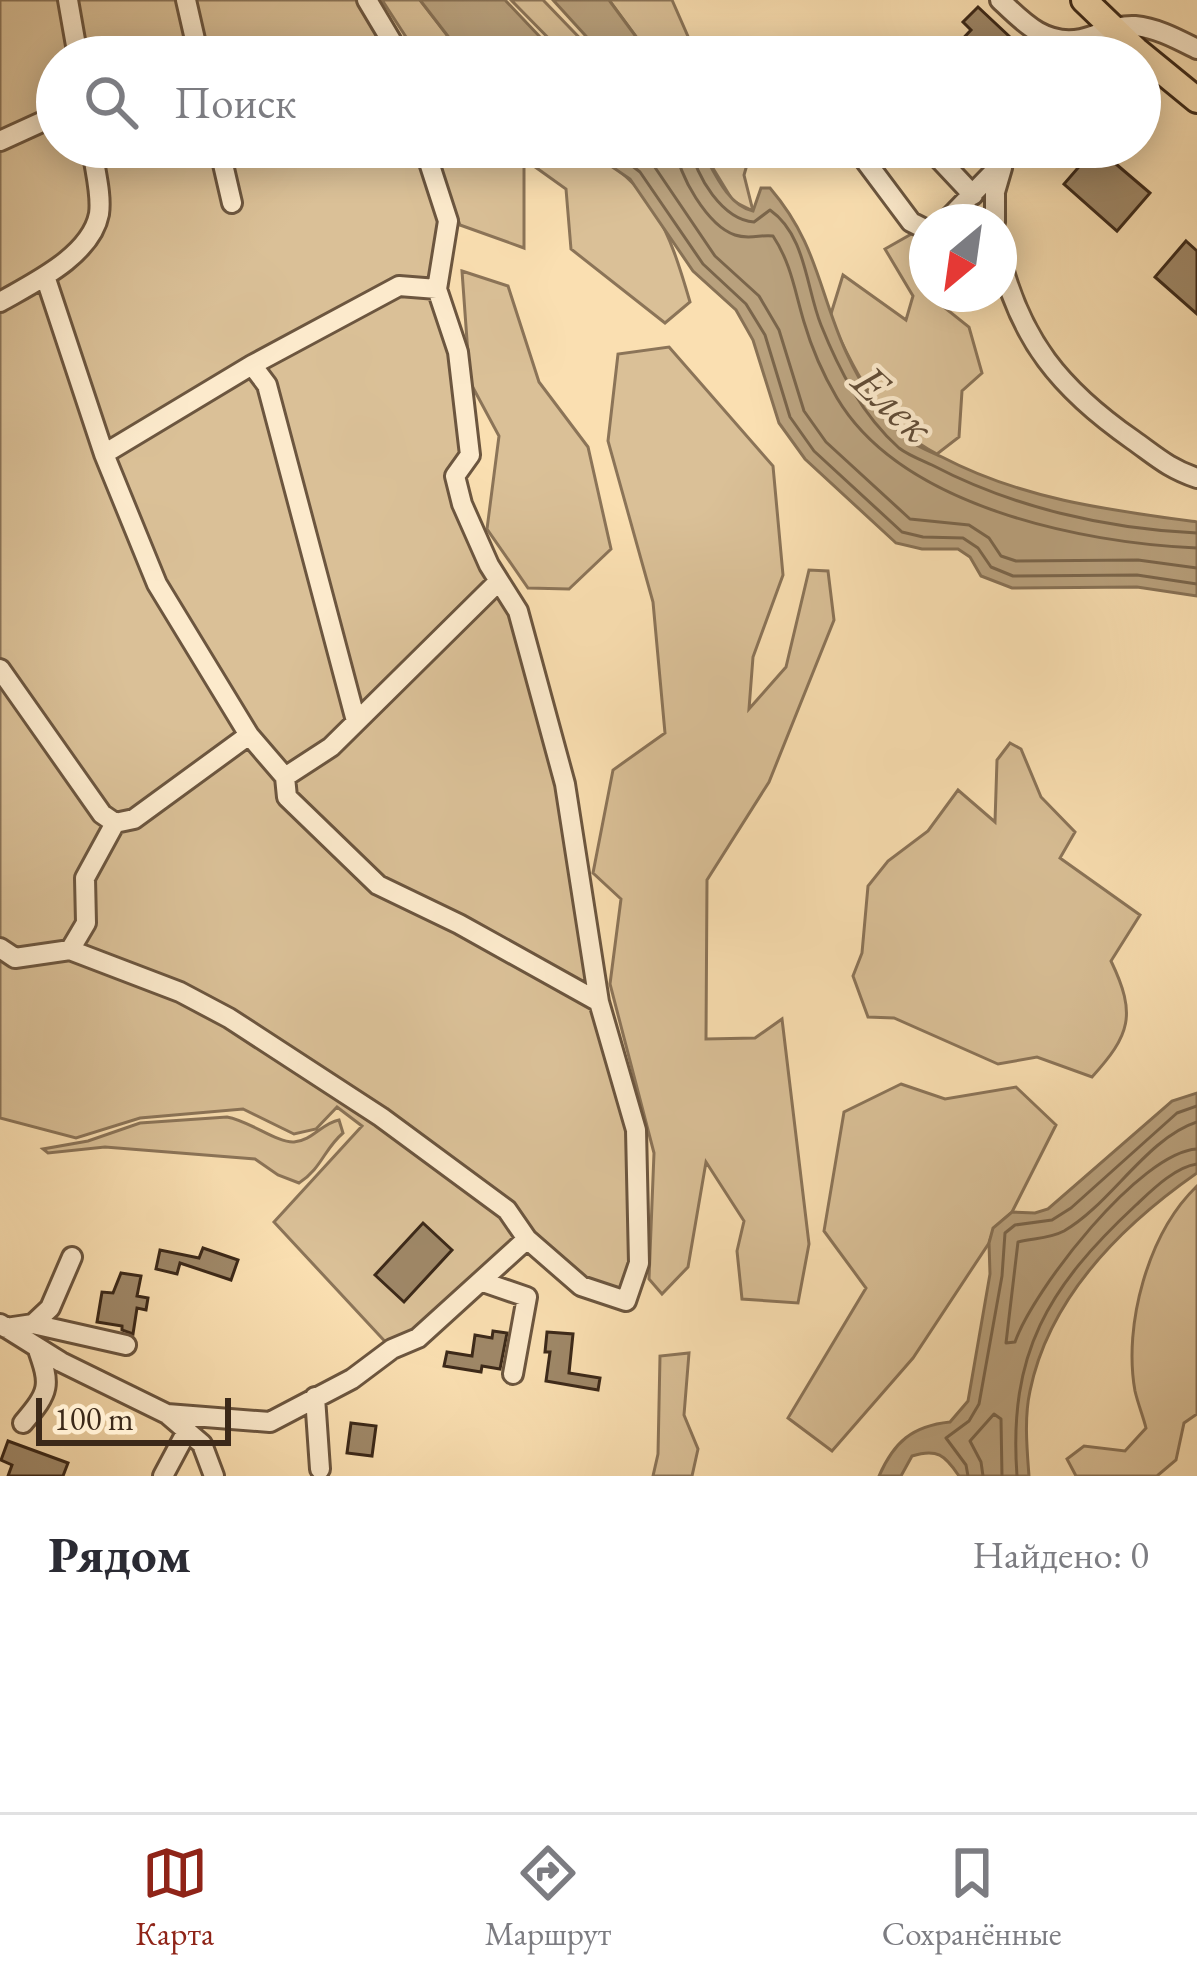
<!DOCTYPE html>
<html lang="ru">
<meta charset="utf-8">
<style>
body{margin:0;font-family:"EB Garamond",serif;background:#f2f2f3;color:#2b2b33}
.compass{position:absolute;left:909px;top:204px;width:108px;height:108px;border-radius:50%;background:#fff;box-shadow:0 6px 30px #0003;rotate:209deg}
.scale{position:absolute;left:36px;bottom:30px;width:195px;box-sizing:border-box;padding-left:12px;border:6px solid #3c2919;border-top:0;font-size:33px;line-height:42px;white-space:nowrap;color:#3c2919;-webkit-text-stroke:9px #fceacc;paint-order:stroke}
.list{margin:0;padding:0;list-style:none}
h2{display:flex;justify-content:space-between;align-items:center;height:156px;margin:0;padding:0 48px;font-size:51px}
h2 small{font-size:39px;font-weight:400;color:#7c7c81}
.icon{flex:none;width:66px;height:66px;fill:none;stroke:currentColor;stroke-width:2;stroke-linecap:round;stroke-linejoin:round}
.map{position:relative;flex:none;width:1197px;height:1476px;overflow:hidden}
.search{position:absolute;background:#fff;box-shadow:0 6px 30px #0003;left:36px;right:36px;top:36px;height:132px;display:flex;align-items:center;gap:30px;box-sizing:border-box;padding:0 42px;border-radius:66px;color:#7c7c81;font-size:45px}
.sheet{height:336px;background:#fff}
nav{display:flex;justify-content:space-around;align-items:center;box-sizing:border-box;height:168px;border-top:3px solid #e1e1e2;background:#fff;font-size:33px;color:#7c7c81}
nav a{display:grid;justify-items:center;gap:6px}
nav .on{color:#8f2418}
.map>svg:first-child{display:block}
</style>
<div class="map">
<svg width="1197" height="1476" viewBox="0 0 1197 1476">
<rect width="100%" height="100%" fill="#fadfb1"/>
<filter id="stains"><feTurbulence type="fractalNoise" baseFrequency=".00167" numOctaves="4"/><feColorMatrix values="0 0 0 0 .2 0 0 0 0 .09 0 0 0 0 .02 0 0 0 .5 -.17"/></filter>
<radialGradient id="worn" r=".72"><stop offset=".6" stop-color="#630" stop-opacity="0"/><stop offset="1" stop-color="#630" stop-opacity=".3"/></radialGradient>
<!-- green -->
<path fill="#dac097" stroke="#8b7458" stroke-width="3" d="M 0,0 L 367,0 L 401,57 L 57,57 L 57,147 L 424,147 L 448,221 L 437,289 L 470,455 L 456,476 L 518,611 L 565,784 L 599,1002 L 636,1130 L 639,1263 L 626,1301 L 581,1286 L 527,1239 L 392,1349 L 274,1222 L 362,1126 L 337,1107 L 316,1129 L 294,1134 L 243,1109 L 140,1118 L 76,1138 L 0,1118 Z
M 382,0 L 420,0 L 464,57 L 419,57 Z
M 511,0 L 543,0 L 598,57 L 567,57 Z
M 609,0 L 672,0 L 697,57 L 651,57 Z
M 432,147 L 583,147 C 653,184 669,230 690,302 L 665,323 L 571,249 L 566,189 L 524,159 L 524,248 L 460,225 Z
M 700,147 L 752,147 L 744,175 L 753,211 L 733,201 Z
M 915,232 L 927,249 L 925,292 L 969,327 L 982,373 L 962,391 L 959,437 L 937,454 C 880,425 855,373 830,317 L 843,275 L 906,320 L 913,296 L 885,249 Z
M 462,271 L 508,286 L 539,382 L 588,447 L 611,549 L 569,589 L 528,588 L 487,529 L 499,436 L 470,382 Z
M 669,347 L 773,466 L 783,575 L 753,657 L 749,709 L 786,667 L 809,570 L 828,571 L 834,620 L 769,782 L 707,880 L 706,1039 L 755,1038 L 782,1019 L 809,1244 L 798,1303 L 742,1299 L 737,1251 L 744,1221 L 706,1162 L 688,1267 L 662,1294 L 649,1279 L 654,1153 L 610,984 L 621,899 L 593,873 L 613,770 L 665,733 L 653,602 L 608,441 L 618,354 Z
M 1010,743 L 1021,749 L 1041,797 L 1075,832 L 1060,858 L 1140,915 L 1111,961 C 1137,1015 1130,1035 1092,1077 L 1037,1057 L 998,1064 L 894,1018 L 868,1017 L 853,976 L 862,953 L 868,886 L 888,861 L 928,831 L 958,790 L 995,822 L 997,760 Z
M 901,1084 L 945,1099 L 1016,1087 L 1056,1125 L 1012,1212 L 994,1228 L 989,1243 L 913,1358 L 832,1451 L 788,1418 L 866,1288 L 824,1231 L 844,1112 Z
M 227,1117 C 250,1121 277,1143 294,1142 C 312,1141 322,1123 339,1120 L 343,1133 C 324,1149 322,1168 299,1183 L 278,1175 L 255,1159 L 105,1147 L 48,1153 L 43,1149 L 88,1141 L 140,1123 Z
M 1197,1186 L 1197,1414 L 1184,1423 L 1176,1460 L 1157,1476 L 1076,1476 L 1067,1459 L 1084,1446 L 1125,1451 L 1146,1428 C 1143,1416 1138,1404 1135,1391 C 1123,1325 1148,1233 1197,1186 Z
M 689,1353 L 684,1415 L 698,1449 L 692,1476 L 653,1476 L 658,1454 L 660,1356 Z"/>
<!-- water -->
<path fill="#b9a17d" stroke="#877155" stroke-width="3" d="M 420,0 L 505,0 L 559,57 L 464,57 Z
M 553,0 L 609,0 L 651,57 L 605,57 Z
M 583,147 L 700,147 C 713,169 727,206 753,211 L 761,188 L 770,188 C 817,243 818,289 846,352 C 860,383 881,418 909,440 C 918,447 931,452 942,457 C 1022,499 1108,510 1197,522 L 1197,596 L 1137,587 L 1012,588 L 981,576 L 970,557 L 958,549 L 922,549 L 896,543 L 805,459 L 779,423 L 753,340 L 736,310 L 693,271 L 630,179 Z
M 1197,1093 L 1197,1173 C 1121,1226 1049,1298 1030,1391 C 1024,1418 1027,1449 1029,1476 L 959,1476 C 945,1455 937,1448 912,1456 L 901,1476 L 879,1476 C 894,1442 912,1426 950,1422 L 968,1401 L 990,1274 L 989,1243 L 993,1228 L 1012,1212 L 1035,1213 L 1048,1209 L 1172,1101 Z"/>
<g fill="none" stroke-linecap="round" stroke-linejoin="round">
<!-- shore -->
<path stroke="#7a654b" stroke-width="3" d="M 608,147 L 640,172 L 703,264 L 746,304 L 765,335 L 790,417 L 814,451 L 902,532 L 923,537 L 963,538 L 978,548 L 991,567 L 1013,576 L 1137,575 L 1197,584
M 633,147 L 652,163 L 715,256 L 759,296 L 779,330 L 804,411 L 826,442 L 910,519 L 969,525 L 989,538 L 1001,556 L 1016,561 L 1138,560 L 1197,568
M 676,147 C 677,174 708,226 735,235 C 749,240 762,234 773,236 C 791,263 795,292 804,322 C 811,346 824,376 837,398 C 901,506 1080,543 1197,548
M 691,147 C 695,176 723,220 754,222 L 770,210 C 806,235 806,288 821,325 C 839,370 862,415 899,448 C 908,455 921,460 932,465 C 1012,507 1106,529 1197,533
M 1197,1122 C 1147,1138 1110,1205 1064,1231 C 1049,1239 1033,1238 1018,1242 L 1006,1343 L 1015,1342 C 1033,1290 1140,1152 1197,1149
M 968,1476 L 966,1465 L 946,1438 L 969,1421 L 979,1404 L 1002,1276 L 1005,1233 L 1015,1225 L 1052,1220 L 1071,1208 L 1177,1113 L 1197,1106
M 983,1476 L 981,1462 L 970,1441 L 994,1414 L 1001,1419 L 1002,1476
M 1017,1476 C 1008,1353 1048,1287 1136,1205 C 1152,1190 1175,1167 1197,1164"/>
</g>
<!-- building -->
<path fill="#9f8868" stroke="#3c2919" stroke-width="3" d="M 978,7 L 1010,37 L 996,52 L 985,41 L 970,57 L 957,57 L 951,51 L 971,30 L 963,22 Z
M 1096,147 L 1150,193 L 1117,231 L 1064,184 Z
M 1186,241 L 1197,251 L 1197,314 L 1155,277 Z
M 423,1223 L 452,1250 L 404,1302 L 375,1275 Z
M 203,1248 L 238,1260 L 231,1280 L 180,1263 L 177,1274 L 156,1269 L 160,1250 L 199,1258 Z
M 121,1273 L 141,1276 L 137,1296 L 148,1298 L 146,1310 L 137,1308 L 133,1334 L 122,1330 L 122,1326 L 97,1322 L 102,1292 L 113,1293 Z
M 493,1331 L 507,1333 L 500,1369 L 482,1366 L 481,1372 L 444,1366 L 447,1352 L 472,1356 L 475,1335 L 492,1338 Z
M 547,1332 L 573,1334 L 569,1373 L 600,1378 L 598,1390 L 546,1381 L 550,1352 L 545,1352 Z
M 351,1423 L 376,1426 L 372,1456 L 347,1453 Z
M 8,1441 L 68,1463 L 63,1476 L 8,1476 L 12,1465 L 1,1460 Z"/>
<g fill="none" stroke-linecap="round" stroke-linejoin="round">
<!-- minor casing -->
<g stroke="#6c563f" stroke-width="24">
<path id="minor" d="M 68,0 L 78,57
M 186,0 L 199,57
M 367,0 L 401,57
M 1000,0 C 1023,22 1045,46 1081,39 C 1101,35 1113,25 1135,26 C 1157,28 1177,39 1197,49
M 1094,57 L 1115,32
M 0,141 L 57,115
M 219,147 L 232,203
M 855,147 L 911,222 L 927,230
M 928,147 L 973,195
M 945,222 L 1018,147
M 995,222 L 995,192 L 1002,168
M 999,253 C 1020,340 1060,389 1133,440 C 1157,457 1168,468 1197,478
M 45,276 L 104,454 L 157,584 L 249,735 L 285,777 L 287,797 L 378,885 L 459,924 L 599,1002
M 0,302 C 33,283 91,256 99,214 C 102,193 94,168 92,147
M 252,365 L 267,385 L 356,721
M 104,454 L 252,365 L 399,286 L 437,289
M 0,669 L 102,814 L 115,823 L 134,819 L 249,735
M 285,777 L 331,747 L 499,581
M 0,948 L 15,958 L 70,950 L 180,992 L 229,1018 L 381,1117 L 507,1210 L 527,1239
M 70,950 L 86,923 L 85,878 L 115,823
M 483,1282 L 527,1297 L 513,1374
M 0,1324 L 61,1362 L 167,1414 L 270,1422 L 352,1379 L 392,1349 L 418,1338 L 527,1239 L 581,1286 L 626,1301 L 639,1263 L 636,1130 L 599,1002 L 565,784 L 518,611 L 489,565 L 462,504 L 455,476 L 470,455 L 458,352 L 437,289 L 448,221 L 424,147
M 33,1324 L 50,1308 L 72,1257
M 6,1328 L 33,1324 L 126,1345
M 315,1397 L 320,1469
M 167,1414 L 202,1444 L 214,1476
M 23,1423 C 50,1391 51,1386 37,1347
M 163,1476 L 187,1431"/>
</g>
<!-- highway casing -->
<g stroke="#3c2919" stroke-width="30">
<path id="highway" d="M 1084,0 L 1136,50 L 1197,100"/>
</g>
<!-- minor -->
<use href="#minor" stroke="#fceacc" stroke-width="18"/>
<!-- highway -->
<use href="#highway" stroke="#fadfb1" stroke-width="24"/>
</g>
<g text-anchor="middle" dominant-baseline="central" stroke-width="9" stroke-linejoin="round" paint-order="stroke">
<!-- water labels -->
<g font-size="48" font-style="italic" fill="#624d37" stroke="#fceacc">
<text transform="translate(894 403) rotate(43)">Елек</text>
</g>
</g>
<rect width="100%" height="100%" filter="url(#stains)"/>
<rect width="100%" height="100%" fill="url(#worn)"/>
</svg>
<svg class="compass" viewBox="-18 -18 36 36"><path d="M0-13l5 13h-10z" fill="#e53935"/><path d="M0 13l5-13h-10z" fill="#7c7c81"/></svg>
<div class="scale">100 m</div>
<div class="search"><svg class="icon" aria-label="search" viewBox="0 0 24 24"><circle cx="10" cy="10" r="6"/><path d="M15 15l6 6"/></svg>Поиск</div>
</div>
<section class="sheet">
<h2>Рядом<small>Найдено: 0</small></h2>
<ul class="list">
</ul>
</section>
<nav>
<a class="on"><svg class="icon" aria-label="map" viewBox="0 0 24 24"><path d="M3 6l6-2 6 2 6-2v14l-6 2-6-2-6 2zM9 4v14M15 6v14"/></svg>Карта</a>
<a><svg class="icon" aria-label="directions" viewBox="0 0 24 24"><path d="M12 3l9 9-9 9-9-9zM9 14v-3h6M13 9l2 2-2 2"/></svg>Маршрут</a>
<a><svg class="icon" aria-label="saved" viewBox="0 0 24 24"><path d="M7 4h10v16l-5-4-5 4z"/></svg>Сохранённые</a>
</nav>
